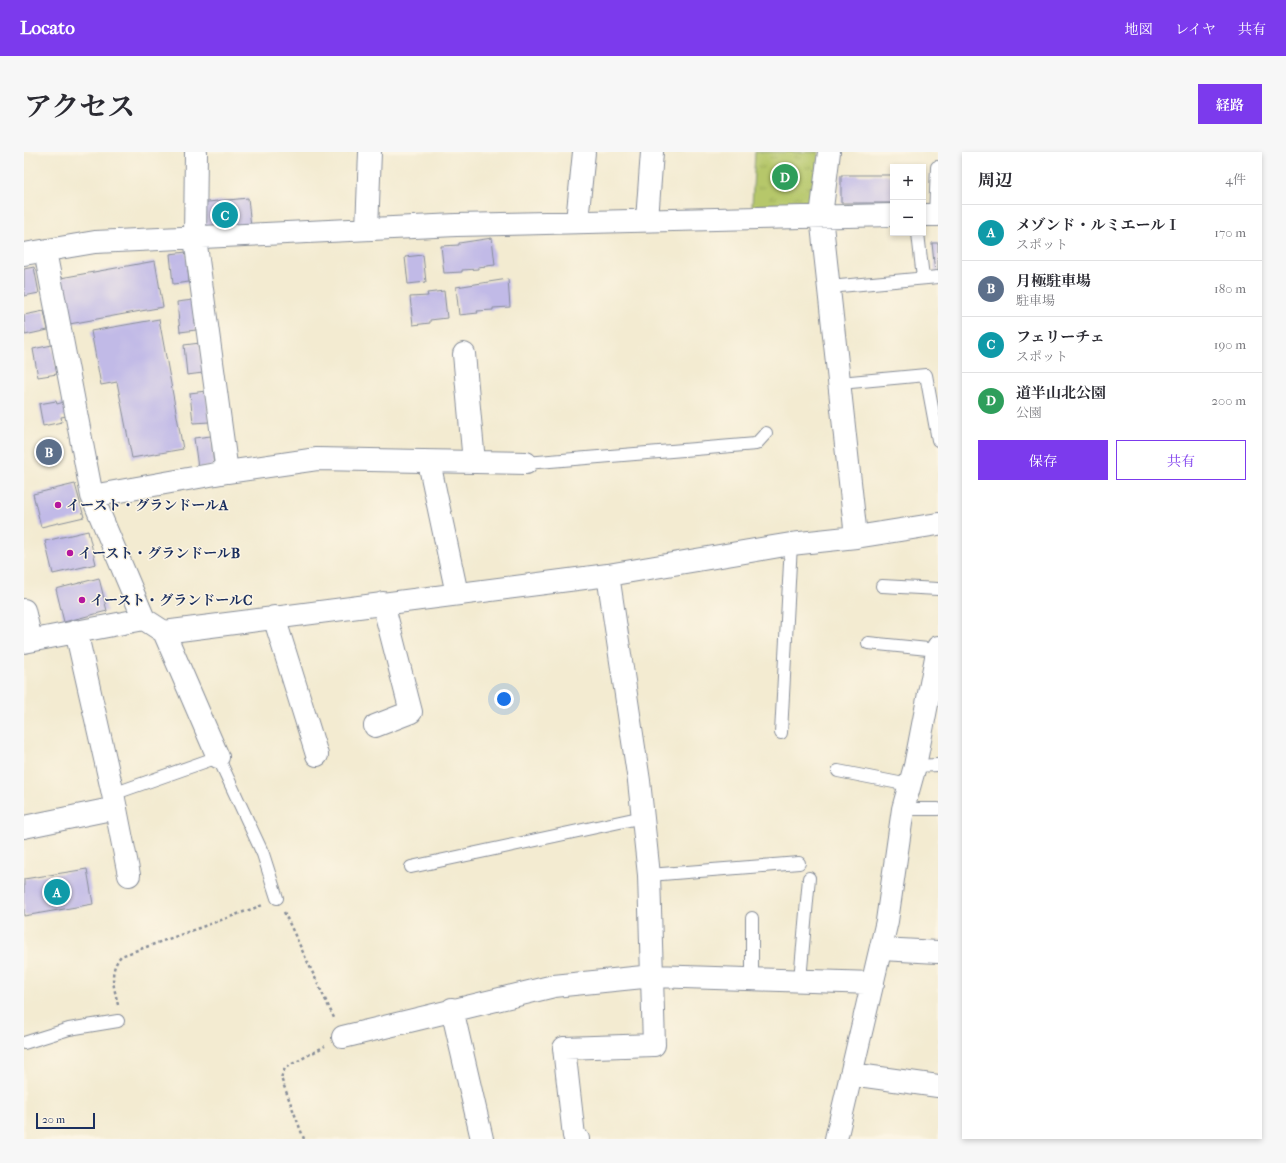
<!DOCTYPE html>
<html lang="ja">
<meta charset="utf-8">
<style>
body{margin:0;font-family:"IM FELL French Canon","Noto Serif JP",serif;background:#f7f7f7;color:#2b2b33}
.controls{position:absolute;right:12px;top:12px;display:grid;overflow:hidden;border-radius:0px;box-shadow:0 2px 6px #0003}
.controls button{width:36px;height:36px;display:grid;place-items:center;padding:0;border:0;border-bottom:1px solid #e1e1e2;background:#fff;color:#2b2b33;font:20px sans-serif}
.scale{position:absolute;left:12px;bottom:10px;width:59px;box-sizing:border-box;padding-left:4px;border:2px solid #1b2f5e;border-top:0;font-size:11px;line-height:14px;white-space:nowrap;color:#1b2f5e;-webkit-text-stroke:3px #fcf5e5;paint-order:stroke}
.you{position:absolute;left:480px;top:547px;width:14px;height:14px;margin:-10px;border:3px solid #fff;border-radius:50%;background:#1a73e8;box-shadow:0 0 0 6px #1a73e833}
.badge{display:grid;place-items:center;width:26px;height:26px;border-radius:50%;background:#7c3aed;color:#fff;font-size:13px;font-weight:700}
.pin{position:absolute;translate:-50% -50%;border:2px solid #fff;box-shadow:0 1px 4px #0006}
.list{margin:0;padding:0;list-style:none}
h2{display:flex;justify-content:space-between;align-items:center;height:52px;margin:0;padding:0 16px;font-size:17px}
h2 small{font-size:13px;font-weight:400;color:#7c7c81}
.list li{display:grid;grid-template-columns:26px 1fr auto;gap:12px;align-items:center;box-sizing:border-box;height:56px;padding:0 16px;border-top:1px solid #e1e1e2}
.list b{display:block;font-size:15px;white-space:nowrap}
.list p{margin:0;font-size:13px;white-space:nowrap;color:#7c7c81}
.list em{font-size:13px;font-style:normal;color:#7c7c81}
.actions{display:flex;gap:8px;padding:12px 16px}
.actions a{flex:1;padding:9px 0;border:1px solid #7c3aed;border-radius:0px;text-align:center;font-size:14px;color:#7c3aed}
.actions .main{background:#7c3aed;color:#fff}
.map{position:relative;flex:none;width:914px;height:987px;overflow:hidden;border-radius:0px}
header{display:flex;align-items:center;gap:24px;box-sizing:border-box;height:56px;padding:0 20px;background:#7c3aed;color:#fff}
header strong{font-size:19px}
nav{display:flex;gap:22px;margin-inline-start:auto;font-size:14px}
.intro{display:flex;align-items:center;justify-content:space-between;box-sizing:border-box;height:96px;padding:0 24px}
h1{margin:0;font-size:28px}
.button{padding:10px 18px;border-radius:0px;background:#7c3aed;color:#fff;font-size:14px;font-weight:700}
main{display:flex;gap:24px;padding:0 24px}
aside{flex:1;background:#fff;border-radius:0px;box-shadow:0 2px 6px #0003}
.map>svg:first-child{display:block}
</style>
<header>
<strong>Locato</strong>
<nav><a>地図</a><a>レイヤ</a><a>共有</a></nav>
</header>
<div class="intro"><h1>アクセス</h1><a class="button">経路</a></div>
<main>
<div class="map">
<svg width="914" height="987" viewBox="0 0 914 987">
<defs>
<pattern id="park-tufts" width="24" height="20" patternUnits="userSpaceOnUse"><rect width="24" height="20" fill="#b6c76a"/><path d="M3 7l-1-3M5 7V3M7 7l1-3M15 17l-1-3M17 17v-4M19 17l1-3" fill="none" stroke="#9cab5e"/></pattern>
</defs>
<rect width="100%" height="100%" fill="#fcf5e5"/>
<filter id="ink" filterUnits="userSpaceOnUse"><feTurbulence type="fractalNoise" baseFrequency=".025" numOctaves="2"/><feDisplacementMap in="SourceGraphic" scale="8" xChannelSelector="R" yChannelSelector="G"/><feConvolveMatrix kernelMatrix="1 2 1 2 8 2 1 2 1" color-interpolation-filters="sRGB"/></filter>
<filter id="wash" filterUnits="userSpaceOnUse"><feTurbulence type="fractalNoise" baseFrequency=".012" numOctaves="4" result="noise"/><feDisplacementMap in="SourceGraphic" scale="16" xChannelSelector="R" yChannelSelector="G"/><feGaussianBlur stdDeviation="0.9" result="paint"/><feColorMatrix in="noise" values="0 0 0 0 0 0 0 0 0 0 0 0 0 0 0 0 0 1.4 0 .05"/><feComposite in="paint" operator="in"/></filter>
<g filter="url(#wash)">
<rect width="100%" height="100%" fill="#f3ebd1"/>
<!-- park -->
<path fill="url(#park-tufts)" stroke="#687b64" d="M 731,0 L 795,0 L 790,49 L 728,54 Z"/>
<g id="blocks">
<!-- building -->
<path fill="#c1bae7" d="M 817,23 L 869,23 L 869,51 L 817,51 Z
M 224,46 L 227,75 L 178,81 L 174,51 Z
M 468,86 L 471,113 L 454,115 L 454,117 L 438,118 L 438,120 L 420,121 L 417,94 L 435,93 L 435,91 Z
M 908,91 L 914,91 L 914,120 L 911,121 Z
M 162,100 L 165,130 L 149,132 L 146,102 Z
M 399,103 L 402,130 L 384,132 L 381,105 Z
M 131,109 L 139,155 L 40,173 L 31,127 Z
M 10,115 L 15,141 L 0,144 L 0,117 Z
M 484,127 L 486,155 L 469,156 L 469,158 L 453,159 L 454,161 L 435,163 L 432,135 Z
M 420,139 L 423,166 L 406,168 L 406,171 L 389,173 L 386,145 L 404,144 L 403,141 Z
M 169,148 L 172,178 L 156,180 L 153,150 Z
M 20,159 L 24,178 L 1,183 L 0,163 Z
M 135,167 L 159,297 L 108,306 L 93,230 L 77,233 L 67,179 Z
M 176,191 L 179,221 L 163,223 L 160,193 Z
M 28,193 L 33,222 L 14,225 L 9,197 Z
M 182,239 L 185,270 L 169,271 L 166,241 Z
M 32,249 L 33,252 L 40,250 L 43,264 L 37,265 L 38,270 L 19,274 L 15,252 Z
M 187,284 L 190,314 L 174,316 L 170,286 Z
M 51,332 L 60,365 L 17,375 L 9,342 Z
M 64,379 L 72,412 L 29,422 L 21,389 Z
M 75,426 L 83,459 L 40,470 L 32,437 Z
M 63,717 L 69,752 L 0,764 L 0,727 Z"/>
</g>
</g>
<g filter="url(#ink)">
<use href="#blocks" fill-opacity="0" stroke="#878d98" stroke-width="1"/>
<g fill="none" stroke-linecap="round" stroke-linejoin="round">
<!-- lane casing -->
<g stroke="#878d98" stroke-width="14">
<path id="lane" d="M 911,63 L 913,15
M 894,81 L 899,126
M 805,135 L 914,125
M 816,231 L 902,223 L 914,288
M 502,311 L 732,292 L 742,281
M 858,434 L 914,437
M 844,491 L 914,498
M 757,581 L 767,392
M 891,614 L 914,613
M 814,619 L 885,633
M 89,642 L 194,605 L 239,702 L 253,746
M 879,657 L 914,657
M 387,715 L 619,665
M 625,723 L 775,711
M 728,826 L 728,766
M 776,828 L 785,726
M 0,891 L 45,877 L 94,869"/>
</g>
<!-- street casing -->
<g stroke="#878d98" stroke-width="24">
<path id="street" d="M 172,0 L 171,86 L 203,320
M 805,0 L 797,64 L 832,385
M 899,63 L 914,63
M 623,68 L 628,0
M 553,69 L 560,0
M 343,77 L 346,0
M 21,99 L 68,344 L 120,467
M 0,102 L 71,90 L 432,73 L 869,63
M 440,202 L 450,310
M 405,310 L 433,442
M 68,344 L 203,320 L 293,307 L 502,311
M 0,458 L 7,488
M 250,465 L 293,603
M 52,479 L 89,642 L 105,723
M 140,480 L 194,605
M 0,490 L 120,467 L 140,480 L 584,423 L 767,392 L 832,385 L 914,372
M 351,574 L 387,560 L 359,451
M 0,675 L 92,656
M 857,797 L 914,800
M 428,857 L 458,987
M 319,885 L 530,834 L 629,824 L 849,831
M 827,922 L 914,934
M 554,987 L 550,984 L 540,896 L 630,893 L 625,723 L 615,629 L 584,423
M 812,987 L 863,769 L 879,657 L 891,614 L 914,495"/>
</g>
<!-- path -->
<path stroke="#878d98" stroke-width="2.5" stroke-dasharray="3 3" stroke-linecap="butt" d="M 260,760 L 311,868
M 94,853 C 90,834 84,820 97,804 L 239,753
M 280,987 L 257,926 L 261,916 L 301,894"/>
<!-- lane -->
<use href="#lane" stroke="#fff" stroke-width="12"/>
<!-- street -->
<use href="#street" stroke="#fff" stroke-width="22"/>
</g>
</g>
<!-- markers -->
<g fill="#b5179e" stroke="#fcf5e5" stroke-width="1.5">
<circle cx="34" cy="353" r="4"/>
<circle cx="46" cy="401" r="4"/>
<circle cx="58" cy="448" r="4"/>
</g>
<g text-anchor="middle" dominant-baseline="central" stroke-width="3" stroke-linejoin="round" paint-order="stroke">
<!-- poi labels -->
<g font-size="14" font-weight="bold" fill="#1b2f5e" stroke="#fcf5e5" text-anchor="start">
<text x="42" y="353">イースト・グランドールA</text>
<text x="54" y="401">イースト・グランドールB</text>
<text x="66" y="448">イースト・グランドールC</text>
</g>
</g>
</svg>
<div class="controls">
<button>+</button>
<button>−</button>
</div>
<div class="scale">20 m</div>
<div class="you"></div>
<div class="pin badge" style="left:33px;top:740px;background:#0f9aa8">A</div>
<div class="pin badge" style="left:25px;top:300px;background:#5c6f8a">B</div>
<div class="pin badge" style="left:201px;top:63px;background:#0f9aa8">C</div>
<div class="pin badge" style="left:761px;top:25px;background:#2e9e5b">D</div>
</div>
<aside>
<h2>周辺<small>4件</small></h2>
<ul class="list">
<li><span class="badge" style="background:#0f9aa8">A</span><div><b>メゾンド・ルミエールⅠ</b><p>スポット</p></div><em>170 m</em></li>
<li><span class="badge" style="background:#5c6f8a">B</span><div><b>月極駐車場</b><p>駐車場</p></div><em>180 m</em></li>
<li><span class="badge" style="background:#0f9aa8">C</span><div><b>フェリーチェ</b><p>スポット</p></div><em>190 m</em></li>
<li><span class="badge" style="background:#2e9e5b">D</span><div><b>道半山北公園</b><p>公園</p></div><em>200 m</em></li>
</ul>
<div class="actions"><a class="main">保存</a><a>共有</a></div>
</aside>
</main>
